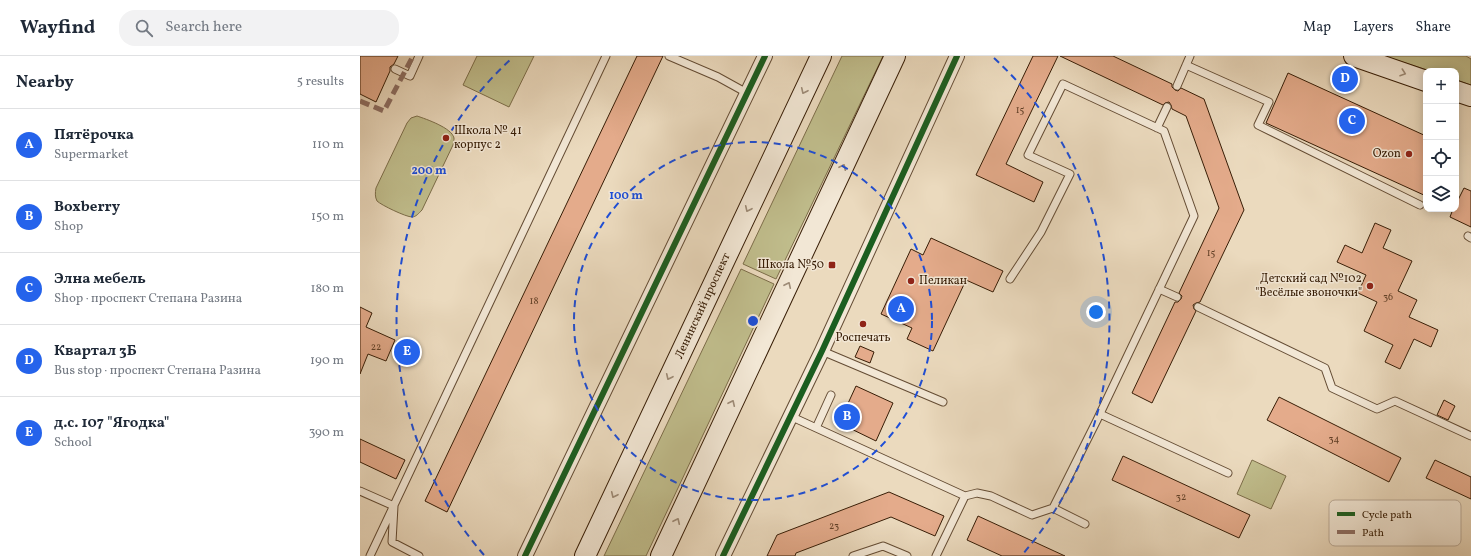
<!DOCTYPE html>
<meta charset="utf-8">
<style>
body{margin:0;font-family:Vollkorn,serif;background:#f2f2f3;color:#1f2937}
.controls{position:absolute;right:12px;top:12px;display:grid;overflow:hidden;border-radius:8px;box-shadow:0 2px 10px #0003}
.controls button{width:36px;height:36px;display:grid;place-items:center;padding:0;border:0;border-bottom:1px solid #e0e1e3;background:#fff;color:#1f2937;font:20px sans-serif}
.you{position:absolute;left:736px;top:256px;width:14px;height:14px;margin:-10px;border:3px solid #fff;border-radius:50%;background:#1a73e8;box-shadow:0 0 0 6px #1a73e833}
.badge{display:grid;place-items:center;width:26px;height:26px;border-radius:50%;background:#2563eb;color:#fff;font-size:13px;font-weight:700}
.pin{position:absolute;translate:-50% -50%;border:2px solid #fff;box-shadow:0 1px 4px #0006}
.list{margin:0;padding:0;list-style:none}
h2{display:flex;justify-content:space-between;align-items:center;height:52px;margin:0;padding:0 16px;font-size:17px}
h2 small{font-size:13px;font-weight:400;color:#747a83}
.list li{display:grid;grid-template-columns:26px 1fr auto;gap:12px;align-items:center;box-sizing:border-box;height:72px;padding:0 16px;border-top:1px solid #e0e1e3}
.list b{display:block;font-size:15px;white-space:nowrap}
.list p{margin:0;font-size:13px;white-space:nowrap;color:#747a83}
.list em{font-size:13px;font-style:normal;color:#747a83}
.icon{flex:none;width:22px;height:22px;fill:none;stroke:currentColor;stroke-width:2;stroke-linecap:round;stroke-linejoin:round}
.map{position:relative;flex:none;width:1111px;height:500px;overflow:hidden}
header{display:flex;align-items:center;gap:24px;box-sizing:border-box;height:56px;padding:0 20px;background:#fff;border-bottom:1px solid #e0e1e3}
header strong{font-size:19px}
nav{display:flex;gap:22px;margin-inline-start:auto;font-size:14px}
.search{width:280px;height:36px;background:#f2f2f3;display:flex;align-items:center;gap:10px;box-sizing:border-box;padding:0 14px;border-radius:16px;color:#747a83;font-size:15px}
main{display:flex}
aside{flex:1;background:#fff}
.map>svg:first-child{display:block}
</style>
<header>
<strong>Wayfind</strong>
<div class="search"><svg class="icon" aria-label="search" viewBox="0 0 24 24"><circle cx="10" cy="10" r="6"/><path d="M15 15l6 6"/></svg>Search here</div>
<nav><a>Map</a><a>Layers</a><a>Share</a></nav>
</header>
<main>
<aside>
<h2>Nearby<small>5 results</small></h2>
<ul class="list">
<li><span class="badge">A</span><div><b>Пятёрочка</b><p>Supermarket</p></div><em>110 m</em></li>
<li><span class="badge">B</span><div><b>Boxberry</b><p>Shop</p></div><em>150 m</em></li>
<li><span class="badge">C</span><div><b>Элна мебель</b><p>Shop · проспект Степана Разина</p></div><em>180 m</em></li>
<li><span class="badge">D</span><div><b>Квартал 3Б</b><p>Bus stop · проспект Степана Разина</p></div><em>190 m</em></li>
<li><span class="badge">E</span><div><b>д.с. 107 &quot;Ягодка&quot;</b><p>School</p></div><em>390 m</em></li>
</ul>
</aside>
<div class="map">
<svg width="1111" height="500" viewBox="0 0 1111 500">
<rect width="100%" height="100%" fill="#ebdabe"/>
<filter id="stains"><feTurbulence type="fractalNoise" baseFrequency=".005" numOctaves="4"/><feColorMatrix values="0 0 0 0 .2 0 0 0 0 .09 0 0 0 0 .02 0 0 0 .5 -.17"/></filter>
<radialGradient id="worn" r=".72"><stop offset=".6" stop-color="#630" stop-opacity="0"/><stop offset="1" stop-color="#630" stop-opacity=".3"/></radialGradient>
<!-- green -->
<path fill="#c0bd8c" stroke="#7c6d49" d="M 117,0 L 174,0 L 149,51 L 103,29 Z
M 482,0 L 523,0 L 416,223 L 383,208 Z
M 1024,0 L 1106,0 L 1111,3 L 1111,29 L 1096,24 L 1096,15 L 1070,15 Z
M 57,60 C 66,63 92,72 94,82 C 94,84 94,86 93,89 L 62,154 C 59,157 56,161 52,161 C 46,161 21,149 17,145 C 15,141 15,137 16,132 L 47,67 L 51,62 Z
M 381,213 L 414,228 L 286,500 L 244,500 Z
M 892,404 L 926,420 L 911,453 L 877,438 Z"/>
<!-- building -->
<path fill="#e4ab8b" stroke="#371d06" d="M 0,0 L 38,0 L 34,8 L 30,11 L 30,15 L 16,46 L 0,38 Z
M 277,0 L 303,0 L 87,456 L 65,445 Z
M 673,0 L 698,0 L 646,108 L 683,126 L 674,146 L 616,119 Z
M 700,0 L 753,0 L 812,28 L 812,31 L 815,34 L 818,35 L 821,32 L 844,43 L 884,154 L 840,246 L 836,247 L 833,249 L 834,253 L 836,255 L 792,347 L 772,337 L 815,246 L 818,246 L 821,243 L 822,240 L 819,237 L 859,152 L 826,60 L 812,53 L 811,49 L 809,46 L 805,47 L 803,49 Z
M 928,17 L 1066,80 L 1066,140 L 906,67 Z
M 1104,132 L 1111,135 L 1111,171 L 1090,161 L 1093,153 L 1096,153 L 1096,148 Z
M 1015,167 L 1031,174 L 1023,192 L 1052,205 L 1038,235 L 1057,244 L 1049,261 L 1078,274 L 1071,291 L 1054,283 L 1040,313 L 1025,306 L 1033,289 L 1004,275 L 1017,246 L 998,237 L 1006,219 L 977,206 L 985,189 L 1002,197 Z
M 571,182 L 643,215 L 633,236 L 606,224 L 573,295 L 547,283 L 552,272 L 521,258 L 551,193 L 563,199 Z
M 0,251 L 12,257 L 6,271 L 35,284 L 26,305 L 8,298 L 0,318 Z
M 500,290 L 514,296 L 510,307 L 495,301 Z
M 496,330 L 533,347 L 516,385 L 479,367 Z
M 919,341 L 1041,402 L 1029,426 L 907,364 Z
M 1084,344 L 1095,350 L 1088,364 L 1077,359 Z
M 0,383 L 45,404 L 36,423 L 0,406 Z
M 763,400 L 890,459 L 879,482 L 752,424 Z
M 1075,404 L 1111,421 L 1111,443 L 1066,422 Z
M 529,436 L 584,460 L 575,480 L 531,461 L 436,497 L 435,500 L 407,500 L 417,479 Z
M 618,460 L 705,500 L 642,500 L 607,484 Z"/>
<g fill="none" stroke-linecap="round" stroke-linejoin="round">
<!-- service casing -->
<g stroke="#644c34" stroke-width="9">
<path id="service" d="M 309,0 L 358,21 L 387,37
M 826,9 L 909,46 L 898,69 L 1060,149
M 35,13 L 50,20 L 59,0
M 817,30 L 830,0
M 797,72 L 807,51
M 1108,180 L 1111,182
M 799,233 L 817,241
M 838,251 L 965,312 L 972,332 L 1017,353 L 1035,345 L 1111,380
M 462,295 L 583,346
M 740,358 L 868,417
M 430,360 L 605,440 L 617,437 L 631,440 L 672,459 L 693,452 L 737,364 L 834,160 L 804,75 L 703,28 L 668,99 L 710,118 L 681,176 L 650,223
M 456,372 L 471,339
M 0,435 L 34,450 L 32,486 L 59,500
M 693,452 L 725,468
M 10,500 L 246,0
M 493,500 L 523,490 L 547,500
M 576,500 L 605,440"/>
</g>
<!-- minor casing -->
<g stroke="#644c34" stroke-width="16">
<path id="minor" d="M 165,500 L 405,0
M 363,500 L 462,295 L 597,0"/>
</g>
<!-- secondary casing -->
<g stroke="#371d06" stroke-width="22">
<path id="secondary" d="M 994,0 L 1066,25
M 1096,35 L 1111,40
M 225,500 L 461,0
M 301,500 L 535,0"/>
</g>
<!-- service -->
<use href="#service" stroke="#f2e7d5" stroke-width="7"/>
<!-- minor -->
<use href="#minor" stroke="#f2e7d5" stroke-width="14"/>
<!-- secondary -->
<use href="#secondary" stroke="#f2e7d5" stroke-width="20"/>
<!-- quiet -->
<path stroke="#8d6e63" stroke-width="5" stroke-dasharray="10 5" stroke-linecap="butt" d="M 0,45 L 24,55 L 53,0"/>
<!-- cycleway casing -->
<g stroke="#f2e7d5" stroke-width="8">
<path id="cycleway" d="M 165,500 L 405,0
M 363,500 L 462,295 L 597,0"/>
</g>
<!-- cycleway -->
<use href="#cycleway" stroke="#1b5e20" stroke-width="6"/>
</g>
<!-- one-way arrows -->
<defs><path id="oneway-chevron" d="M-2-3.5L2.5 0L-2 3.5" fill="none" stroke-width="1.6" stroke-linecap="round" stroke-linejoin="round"/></defs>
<g stroke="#9e8c78">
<use href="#oneway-chevron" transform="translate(1043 17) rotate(19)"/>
<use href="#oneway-chevron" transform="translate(444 35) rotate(115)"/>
<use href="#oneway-chevron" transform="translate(483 111) rotate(-65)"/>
<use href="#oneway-chevron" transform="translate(388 153) rotate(115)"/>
<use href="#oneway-chevron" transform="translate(428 229) rotate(-65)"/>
<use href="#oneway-chevron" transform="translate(309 321) rotate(115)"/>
<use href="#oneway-chevron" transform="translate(372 347) rotate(-65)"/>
<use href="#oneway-chevron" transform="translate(254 439) rotate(115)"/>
<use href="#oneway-chevron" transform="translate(317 465) rotate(-65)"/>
</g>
<!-- distance rings -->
<g fill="none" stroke="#1d4ed8" stroke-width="2" stroke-dasharray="7 5">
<circle cx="393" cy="265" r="179"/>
<path d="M124 499A357 357 0 0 1 152 2M634 2A357 357 0 0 1 662 499"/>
</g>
<!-- markers -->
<g fill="#8f2418" stroke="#f2e7d5" stroke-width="1.5">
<circle cx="86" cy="82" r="4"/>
<circle cx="1049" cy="98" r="4"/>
<rect x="468" y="205" width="8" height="8" rx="2"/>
<circle cx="551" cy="225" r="4"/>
<circle cx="1010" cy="230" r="4"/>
<circle cx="503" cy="268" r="4"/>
</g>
<g text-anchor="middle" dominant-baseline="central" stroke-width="3" stroke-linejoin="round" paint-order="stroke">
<!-- number labels -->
<g font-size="10" fill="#624027">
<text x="660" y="54">15</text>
<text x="851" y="197">15</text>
<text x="1028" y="241">36</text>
<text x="174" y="245">18</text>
<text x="16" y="291">22</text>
<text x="974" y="383">34</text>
<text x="821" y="441">32</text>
<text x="474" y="470">23</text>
</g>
<!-- poi labels -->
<g font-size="12" fill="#371d06" stroke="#f2e7d5" text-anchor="end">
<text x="94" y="75" text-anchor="start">Школа № 41<tspan x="94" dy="14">корпус 2</tspan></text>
<text x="1041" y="98">Ozon</text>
<text x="464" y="209">Школа №50</text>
<text x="1002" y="223">Детский сад №102<tspan x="1002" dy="14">"Весёлые звоночки"</tspan></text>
<text x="559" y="225" text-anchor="start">Пеликан</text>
<text x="503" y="282" text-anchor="middle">Роспечать</text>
</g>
<!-- street labels -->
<g font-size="12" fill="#371d06" stroke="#f2e7d5">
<text transform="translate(343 250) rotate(-65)">Ленинский проспект</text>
</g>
</g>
<!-- legend -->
<rect x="969" y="444" width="132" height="46" rx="6" fill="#f2e7d5" stroke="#baaa97" stroke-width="1"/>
<rect x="977" y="456" width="18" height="4" fill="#1b5e20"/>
<rect x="977" y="474" width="18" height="4" fill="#8d6e63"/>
<g font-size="11" fill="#371d06">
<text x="1002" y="462">Cycle path</text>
<text x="1002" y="480">Path</text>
</g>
<circle cx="393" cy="265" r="6" fill="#1d4ed8" stroke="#f2e7d5" stroke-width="2"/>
<g font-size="12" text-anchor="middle" font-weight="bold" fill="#1d4ed8" stroke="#f2e7d5" stroke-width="3" stroke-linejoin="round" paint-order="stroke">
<text x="69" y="118">200 m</text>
<text x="266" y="143">100 m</text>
</g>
<rect width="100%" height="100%" filter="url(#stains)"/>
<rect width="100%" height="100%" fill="url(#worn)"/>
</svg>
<div class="controls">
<button>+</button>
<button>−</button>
<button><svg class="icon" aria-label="locate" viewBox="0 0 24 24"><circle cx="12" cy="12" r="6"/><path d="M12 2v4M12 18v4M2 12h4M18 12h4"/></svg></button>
<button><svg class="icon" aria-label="layers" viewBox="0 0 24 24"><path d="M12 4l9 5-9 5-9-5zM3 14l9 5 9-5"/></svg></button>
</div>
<div class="you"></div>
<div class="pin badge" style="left:541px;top:253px">A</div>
<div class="pin badge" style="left:487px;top:361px">B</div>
<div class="pin badge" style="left:992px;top:65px">C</div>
<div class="pin badge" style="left:985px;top:23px">D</div>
<div class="pin badge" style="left:47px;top:296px">E</div>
</div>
</main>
